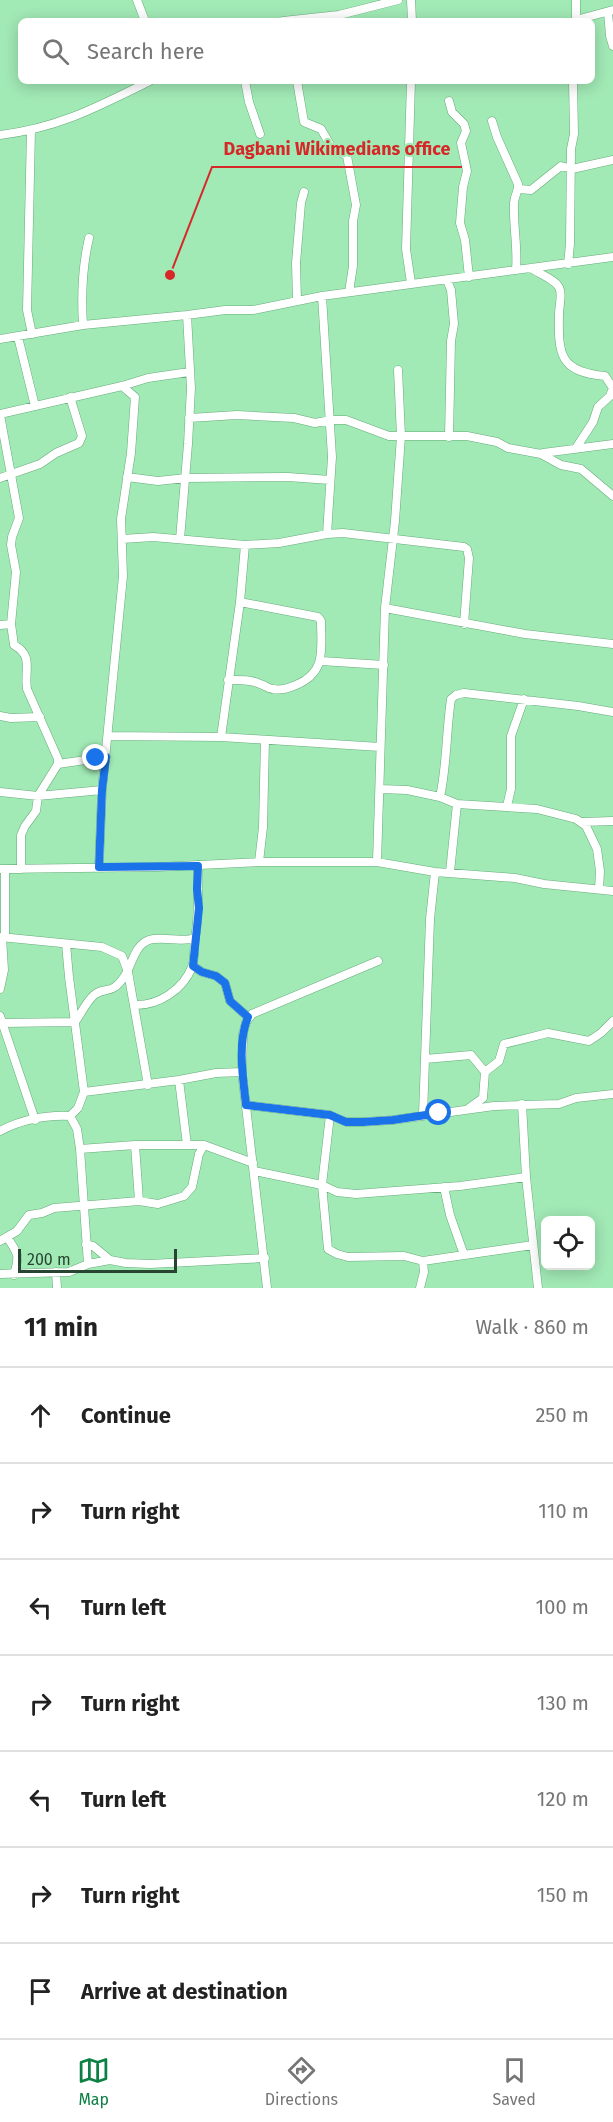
<!DOCTYPE html>
<meta charset="utf-8">
<style>
body{margin:0;font-family:"Fira Sans",sans-serif;background:#f6f6f6;color:#222}
.controls{position:absolute;right:18px;bottom:18px;display:grid;overflow:hidden;border-radius:9px;box-shadow:0 3px 15px #0003}
.controls button{width:54px;height:54px;display:grid;place-items:center;padding:0;border:0;border-bottom:2px solid #e0e0e0;background:#fff;color:#222;font:30px sans-serif}
.scale{position:absolute;left:18px;bottom:15px;width:159px;box-sizing:border-box;padding-left:6px;border:3px solid #274530;border-top:0;font-size:16px;line-height:21px;white-space:nowrap;color:#274530;-webkit-text-stroke:4px #a1e9b5;paint-order:stroke}
.stop{position:absolute;width:18px;height:18px;margin:-14px;border:4px solid #1a73e8;border-radius:50%;background:#fff}
.stop.end{background:#1a73e8;border-color:#fff;box-shadow:0 2px 6px #0008}
.list{margin:0;padding:0;list-style:none}
h2{display:flex;justify-content:space-between;align-items:center;height:78px;margin:0;padding:0 24px;font-size:26px}
h2 small{font-size:20px;font-weight:400;color:#767676}
.list li{display:grid;grid-template-columns:39px 1fr auto;gap:18px;align-items:center;box-sizing:border-box;height:96px;padding:0 24px;border-top:2px solid #e0e0e0}
.list b{display:block;font-size:22px;white-space:nowrap}
.list em{font-size:20px;font-style:normal;color:#767676}
.icon{flex:none;width:33px;height:33px;fill:none;stroke:currentColor;stroke-width:2;stroke-linecap:round;stroke-linejoin:round}
.map{position:relative;flex:none;width:613px;height:1288px;overflow:hidden}
.search{position:absolute;background:#fff;box-shadow:0 3px 15px #0003;left:18px;right:18px;top:18px;height:66px;display:flex;align-items:center;gap:15px;box-sizing:border-box;padding:0 21px;border-radius:9px;color:#767676;font-size:22px}
.sheet{height:750px;background:#fff}
nav{display:flex;justify-content:space-around;align-items:center;box-sizing:border-box;height:84px;border-top:2px solid #e0e0e0;background:#fff;font-size:16px;color:#767676}
nav a{display:grid;justify-items:center;gap:3px}
nav .on{color:#0b8043}
.map>svg:first-child{display:block}
</style>
<div class="map">
<svg width="613" height="1288" viewBox="0 0 613 1288">
<rect width="100%" height="100%" fill="#a1e9b5"/>
<g fill="none" stroke-linecap="round" stroke-linejoin="round">
<!-- minor casing -->
<g stroke="#66ac7a" stroke-width="9">
<path id="minor" d="M 137,0 L 145,21
M 411,0 L 412,21
M 576,0 L 576,21
M 608,12 L 610,36 L 613,46
M 576,20 L 613,10
M 283,21 L 339,15 L 398,0
M 245,81 L 249,102 L 260,134
M 297,81 L 304,122 L 321,129 L 332,148 L 347,156 L 356,205 L 353,221 L 353,266 L 349,292
M 449,101 L 452,112 L 464,124 L 466,131 L 461,143 L 467,171 L 463,187 L 460,223 L 465,240 L 469,277
M 492,121 L 497,137 L 518,184 C 519,191 514,196 514,203 C 513,225 518,248 516,270
M 31,130 L 27,310 L 32,334
M 0,135 C 59,128 99,106 150,81
M 519,189 L 531,190 L 561,166 L 572,169 L 613,160
M 568,264 L 570,244 L 571,149 L 574,134 L 573,81
M 531,268 C 539,274 558,280 560,290 C 562,297 559,307 559,314 C 558,355 560,372 605,376 L 613,388 L 610,396 L 598,407 L 593,422 L 576,448
M 447,280 L 451,290 L 454,324 L 451,341 L 449,437
M 411,283 L 406,249 L 411,81
M 322,296 L 332,457 L 327,534
M 297,301 L 296,263 L 301,203 L 304,192
M 83,325 C 81,294 82,268 89,238
M 18,337 L 35,406
M 0,339 L 83,325 L 187,315 L 225,310 L 253,310 L 322,296 L 613,257
M 0,414 L 122,386 L 148,378 L 189,372
M 0,415 L 19,518 L 12,537 L 11,545 L 16,572 L 11,624 L 0,625
M 189,418 L 237,415 L 294,418 L 315,423 L 331,420 L 346,420 L 389,436 L 467,436 L 497,442 L 508,448 L 541,454 L 561,465 L 581,469 L 613,496
M 543,453 L 613,444
M 127,477 L 158,481 L 186,478 L 288,477 L 330,480
M 0,478 L 40,464 L 56,453 L 79,443 L 82,436 L 70,397
M 122,539 L 153,537 L 245,545 L 279,543 L 327,534 L 343,533 L 464,547 L 467,549 L 469,558 L 464,624
M 180,539 L 188,444 L 191,388 L 187,315
M 385,608 L 525,634 L 613,644
M 11,624 L 14,645 C 34,656 24,670 27,689 L 58,759 L 58,764 L 38,796 L 36,811 L 25,826 L 21,835 L 21,869
M 321,661 L 384,665
M 228,680 C 238,680 250,679 260,684 C 265,685 268,689 273,689 C 281,691 289,688 296,685 C 327,672 321,649 321,621 L 318,617 L 240,602
M 0,716 L 11,718 L 40,717
M 108,736 L 221,737 L 380,747
M 221,737 L 240,602 L 245,545
M 58,764 L 106,757
M 380,789 L 407,790 L 440,797 L 457,804 L 537,809 L 576,819 L 586,826 L 597,849 L 600,871 L 599,889
M 0,792 L 38,796 L 102,790
M 440,797 C 447,765 446,732 451,699 L 456,695 L 464,693 L 578,706 L 613,712
M 507,806 L 511,789 L 511,736 L 524,699
M 582,822 L 613,821
M 259,862 L 263,827 L 265,740
M 377,862 L 385,608 L 395,521 L 401,436 L 398,370
M 99,867 L 102,790 L 123,576 L 121,519 L 131,453 L 135,397 L 122,386
M 0,869 L 158,867 L 259,862 L 377,862 L 435,872 L 515,878 L 544,884 L 613,891
M 5,869 L 5,937
M 450,872 L 457,804
M 0,937 L 102,947 L 122,956 L 128,972 L 148,1085
M 66,944 L 69,977 L 84,1092 L 78,1108 L 70,1116 L 77,1129 L 80,1149 L 88,1264
M 193,966 L 202,972 L 216,976 L 225,983 L 230,1001 L 248,1017
M 0,989 L 4,970 L 2,937
M 134,1005 C 158,1006 183,990 192,967 C 195,959 194,947 195,938
M 0,1016 L 35,1120
M 2,1023 L 75,1022 C 81,1014 86,1002 94,995 C 105,986 111,996 124,977 C 132,966 134,945 149,940 C 163,936 181,943 195,938 C 200,914 197,890 198,865
M 425,1059 L 471,1055 L 485,1072
M 179,1080 L 187,1145 L 204,1145 L 253,1163
M 84,1092 L 179,1080 L 216,1073 L 242,1072
M 522,1104 L 526,1177 L 538,1288
M 246,1105 L 330,1115 L 346,1122 L 363,1122 L 393,1120 L 494,1106 L 559,1104 L 576,1098 L 613,1094
M 469,1108 L 483,1098 L 485,1072 L 499,1061 L 504,1044 L 548,1033 L 589,1041 L 601,1033 L 613,1021
M 330,1115 L 322,1185 L 328,1249 L 337,1254 L 348,1257 L 404,1256 L 423,1261 L 533,1245
M 423,1115 L 430,919 L 435,872
M 0,1131 C 21,1120 46,1115 70,1116
M 135,1145 L 139,1201
M 80,1149 L 135,1145 L 187,1145
M 254,1171 L 322,1185 L 337,1192 L 356,1194 L 460,1186 L 526,1177
M 444,1187 L 450,1215 L 464,1255
M 7,1237 C 18,1254 20,1254 14,1275
M 0,1241 L 17,1231 L 29,1215 L 42,1213 L 54,1208 L 139,1201 L 158,1204 L 184,1196 L 192,1187 L 199,1154 L 204,1145
M 86,1244 L 93,1246 L 110,1260 L 126,1263 L 150,1264 L 265,1258
M 56,1272 L 57,1288
M 0,1274 L 69,1272 L 88,1264 L 110,1260
M 267,1288 L 242,1072 L 243,1034 L 246,1022 L 252,1014 L 378,961
M 420,1288 L 424,1272 L 423,1261"/>
</g>
<!-- minor -->
<use href="#minor" stroke="#fff" stroke-width="8"/>
</g>
<g fill="none" stroke-linecap="round" stroke-linejoin="round">
<!-- route -->
<path stroke="#1a73e8" stroke-width="8" d="M 96,758 L 106,757 L 102,790 L 99,867 L 198,866 L 197,889 L 199,908 L 193,966 L 202,972 L 216,976 L 225,983 L 230,1001 L 248,1017 C 237,1043 243,1078 246,1105 L 330,1115 L 346,1122 L 363,1122 L 393,1120 L 439,1113"/>
</g>
<!-- callouts -->
<path fill="none" stroke="#d62828" stroke-width="2" d="M170 275L212 167H462"/>
<circle fill="#d62828" stroke="#a1e9b5" stroke-width="2" cx="170" cy="275" r="6"/>
<g font-size="18" text-anchor="middle" font-weight="bold" fill="#d62828" stroke="#a1e9b5" stroke-width="4.5" stroke-linejoin="round" paint-order="stroke">
<text x="337" y="155">Dagbani Wikimedians office</text>
</g>
</svg>
<div class="controls">
<button><svg class="icon" aria-label="locate" viewBox="0 0 24 24"><circle cx="12" cy="12" r="6"/><path d="M12 2v4M12 18v4M2 12h4M18 12h4"/></svg></button>
</div>
<div class="scale">200 m</div>
<div class="stop" style="left:439px;top:1113px"></div>
<div class="stop end" style="left:96px;top:758px"></div>
<div class="search"><svg class="icon" aria-label="search" viewBox="0 0 24 24"><circle cx="10" cy="10" r="6"/><path d="M15 15l6 6"/></svg>Search here</div>
</div>
<section class="sheet">
<h2>11 min<small>Walk · 860 m</small></h2>
<ul class="list">
<li><svg class="icon" aria-label="ahead" viewBox="0 0 24 24"><path d="M12 20V5M6 11l6-6 6 6"/></svg><div><b>Continue</b></div><em>250 m</em></li>
<li><svg class="icon" aria-label="right" viewBox="0 0 24 24"><path d="M7 20v-9h11M14 6l5 5-5 5"/></svg><div><b>Turn right</b></div><em>110 m</em></li>
<li><svg class="icon" aria-label="left" viewBox="0 0 24 24"><path d="M17 20v-9H6M10 6l-5 5 5 5"/></svg><div><b>Turn left</b></div><em>100 m</em></li>
<li><svg class="icon" aria-label="right" viewBox="0 0 24 24"><path d="M7 20v-9h11M14 6l5 5-5 5"/></svg><div><b>Turn right</b></div><em>130 m</em></li>
<li><svg class="icon" aria-label="left" viewBox="0 0 24 24"><path d="M17 20v-9H6M10 6l-5 5 5 5"/></svg><div><b>Turn left</b></div><em>120 m</em></li>
<li><svg class="icon" aria-label="right" viewBox="0 0 24 24"><path d="M7 20v-9h11M14 6l5 5-5 5"/></svg><div><b>Turn right</b></div><em>150 m</em></li>
<li><svg class="icon" aria-label="arrive" viewBox="0 0 24 24"><path d="M6 21V4h12l-3 4 3 4H6"/></svg><div><b>Arrive at destination</b></div></li>
</ul>
</section>
<nav>
<a class="on"><svg class="icon" aria-label="map" viewBox="0 0 24 24"><path d="M3 6l6-2 6 2 6-2v14l-6 2-6-2-6 2zM9 4v14M15 6v14"/></svg>Map</a>
<a><svg class="icon" aria-label="directions" viewBox="0 0 24 24"><path d="M12 3l9 9-9 9-9-9zM9 14v-3h6M13 9l2 2-2 2"/></svg>Directions</a>
<a><svg class="icon" aria-label="saved" viewBox="0 0 24 24"><path d="M7 4h10v16l-5-4-5 4z"/></svg>Saved</a>
</nav>
